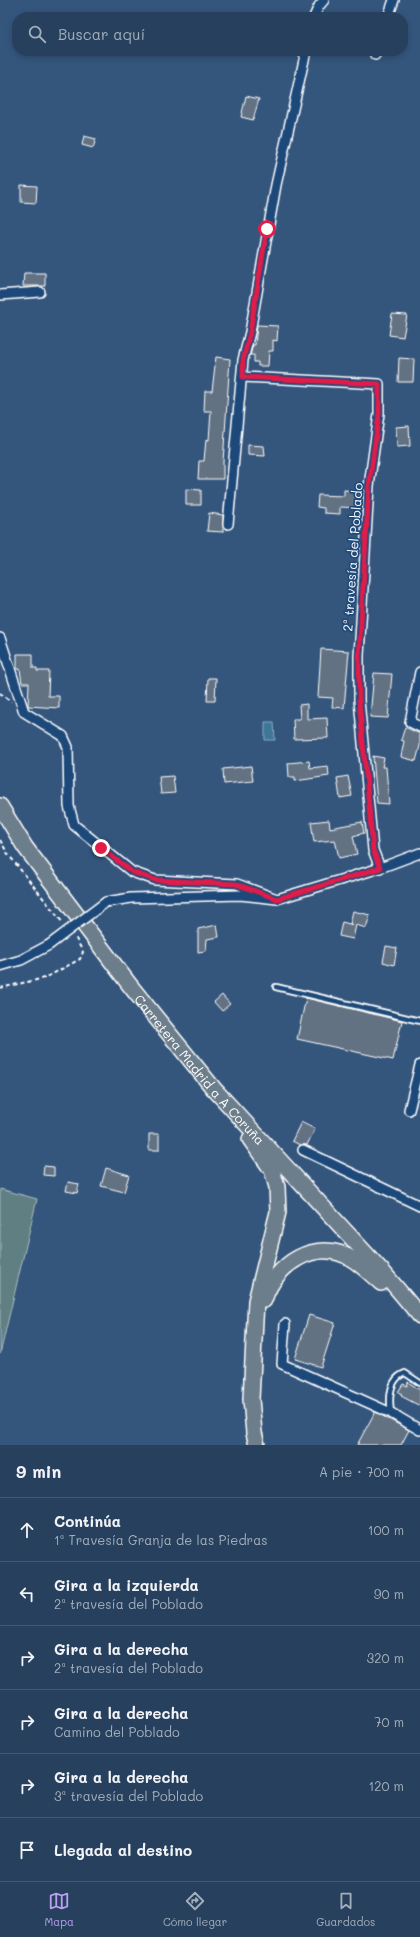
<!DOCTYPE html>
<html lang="es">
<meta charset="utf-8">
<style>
body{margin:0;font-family:Mali,sans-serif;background:#334b67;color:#f1f3f6}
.stop{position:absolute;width:12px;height:12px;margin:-9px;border:3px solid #e11d48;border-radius:50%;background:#fff}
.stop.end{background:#e11d48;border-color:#fff;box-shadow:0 1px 4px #0008}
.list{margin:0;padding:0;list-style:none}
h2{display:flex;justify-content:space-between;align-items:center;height:52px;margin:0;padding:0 16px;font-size:17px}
h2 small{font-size:13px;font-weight:400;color:#a4afbc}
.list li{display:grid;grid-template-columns:26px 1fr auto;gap:12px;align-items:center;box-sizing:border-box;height:64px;padding:0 16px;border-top:1px solid #435973}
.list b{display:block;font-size:15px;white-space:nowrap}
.list p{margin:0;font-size:13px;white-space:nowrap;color:#a4afbc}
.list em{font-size:13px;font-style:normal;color:#a4afbc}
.icon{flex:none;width:22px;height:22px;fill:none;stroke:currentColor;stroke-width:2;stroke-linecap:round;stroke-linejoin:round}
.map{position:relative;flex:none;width:420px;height:1445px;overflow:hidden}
.search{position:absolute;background:#27405e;box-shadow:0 2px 6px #0003;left:12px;right:12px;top:12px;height:44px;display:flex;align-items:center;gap:10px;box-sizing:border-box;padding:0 14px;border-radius:16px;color:#a4afbc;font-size:15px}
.sheet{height:436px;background:#27405e}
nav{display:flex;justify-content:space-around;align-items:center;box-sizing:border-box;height:56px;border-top:1px solid #435973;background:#27405e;font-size:11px;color:#a4afbc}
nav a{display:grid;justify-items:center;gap:2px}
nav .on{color:#bca0f2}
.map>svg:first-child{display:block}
</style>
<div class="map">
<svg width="420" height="1445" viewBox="0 0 420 1445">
<rect width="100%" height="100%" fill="#34567d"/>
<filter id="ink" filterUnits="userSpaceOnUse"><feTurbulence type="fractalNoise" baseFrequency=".025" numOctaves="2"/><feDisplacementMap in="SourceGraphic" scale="8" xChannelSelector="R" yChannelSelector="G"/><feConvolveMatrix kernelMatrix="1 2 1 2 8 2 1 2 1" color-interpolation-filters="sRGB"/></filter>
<g filter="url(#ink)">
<!-- green -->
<path fill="#5e7f83" stroke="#aebfc1" d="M 0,1189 L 37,1199 L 0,1354 Z"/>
<!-- water -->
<path fill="#3d7697" stroke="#8badc1" d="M 265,722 L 274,722 L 275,740 L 265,740 Z"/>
<!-- building -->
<path fill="#647283" stroke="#fff" d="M 246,96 L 259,99 L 253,120 L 241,117 Z
M 84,136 L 96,139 L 93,148 L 82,145 Z
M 21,185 L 37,186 L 36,203 L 21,202 Z
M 24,273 L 45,273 L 45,286 L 23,286 Z
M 392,314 L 407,315 L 403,337 L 389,335 Z
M 257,325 L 278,326 L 277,341 L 273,340 L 273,351 L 269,351 L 268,366 L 258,366 L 258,362 L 254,362 L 254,355 L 250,355 L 253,345 L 255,345 Z
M 216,357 L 230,359 L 223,462 L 223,479 L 198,479 L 199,461 L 204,461 L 206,439 L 209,440 L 211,411 L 204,411 L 205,391 L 212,391 Z
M 399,358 L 414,359 L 413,382 L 398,382 Z
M 409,426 L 410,446 L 397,447 L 396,427 Z
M 248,445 L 264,446 L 265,456 L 248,455 Z
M 186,489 L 201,490 L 201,505 L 186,505 Z
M 344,490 L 361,491 L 361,496 L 362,496 L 360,508 L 340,507 L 340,514 L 324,513 L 324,508 L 317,507 L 318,495 L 344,496 Z
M 209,513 L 223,515 L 223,532 L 207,531 Z
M 321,649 L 349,651 L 344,708 L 332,707 L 333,698 L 318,697 Z
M 17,654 L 33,654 L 33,668 L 37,668 L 37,671 L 49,671 L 48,696 L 59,696 L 59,708 L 28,706 L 29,683 L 22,683 L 20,669 L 17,669 Z
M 374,673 L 392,674 L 388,718 L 370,717 Z
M 208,678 L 216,678 L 215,701 L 207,701 Z
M 307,704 L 307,719 L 327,718 L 328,738 L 294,739 L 293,719 L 300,719 L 299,705 Z
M 405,727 L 420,734 L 420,746 L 416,761 L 401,757 L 404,741 L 401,740 Z
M 373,756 L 384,758 L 382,767 L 386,767 L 389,804 L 377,803 Z
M 309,761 L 310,768 L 328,766 L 329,776 L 295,781 L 295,777 L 289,777 L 288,763 Z
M 251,766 L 253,781 L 224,784 L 223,769 Z
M 173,776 L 175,793 L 161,794 L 159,777 Z
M 348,776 L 352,796 L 340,798 L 337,778 Z
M 329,820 L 330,828 L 362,822 L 364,833 L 353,836 L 357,854 L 339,858 L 335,840 L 314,842 L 311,822 Z
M 353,911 L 370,915 L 366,928 L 356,925 L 353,939 L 339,936 L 342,922 L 353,925 L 350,924 Z
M 217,925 L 219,937 L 207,939 L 206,951 L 198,952 L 198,929 Z
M 386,946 L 397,948 L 394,965 L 383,962 Z
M 222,995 L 230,1004 L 222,1011 L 214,1002 Z
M 306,998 L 402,1021 L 393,1060 L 297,1039 Z
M 301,1122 L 315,1129 L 307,1145 L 300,1145 L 292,1141 Z
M 149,1134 L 159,1134 L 159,1150 L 149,1150 Z
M 44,1166 L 54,1167 L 54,1176 L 43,1175 Z
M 106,1168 L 129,1175 L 124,1192 L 101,1186 Z
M 68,1182 L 79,1184 L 77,1193 L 66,1191 Z
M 309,1315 L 335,1323 L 321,1367 L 295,1359 Z
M 408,1382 L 420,1390 L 420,1406 L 401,1396 L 402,1394 L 398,1392 L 403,1384 L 407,1386 Z
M 375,1412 L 409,1430 L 401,1445 L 357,1445 Z"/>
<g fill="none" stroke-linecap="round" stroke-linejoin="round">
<!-- service casing -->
<g stroke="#fff" stroke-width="8">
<path id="service" d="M 276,987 L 420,1021
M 391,1413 C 389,1399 389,1379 405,1373 L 420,1383"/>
</g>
<!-- minor casing -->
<g stroke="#fff" stroke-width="12">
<path id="minor" d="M 314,17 L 319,6 L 324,0
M 388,17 L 394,0
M 375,55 L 377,51
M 0,295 L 40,292
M 243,377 L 379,384 L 379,414 L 369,486 L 359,656 L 359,700 L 373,850 L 380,868
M 228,524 L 243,360 L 250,332 L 276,185 L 306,51
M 0,638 L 24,712 L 63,736 L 68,747 L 69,806 L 74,825 L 132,872 L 155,880 L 237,884 L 277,899
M 420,672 L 410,722 L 420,727
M 106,902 L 131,898 L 240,895 L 277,899 L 380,868 L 420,853
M 0,966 L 21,960 L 49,945
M 409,1110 L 420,1065
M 303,1150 L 420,1206
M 285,1324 L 282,1364 L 391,1413 L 420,1430"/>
</g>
<!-- trunk casing -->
<g stroke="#fff" stroke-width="18">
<g id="trunk">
<path id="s1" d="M 0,806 L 25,847 L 132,988 L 214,1089 L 383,1272 L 420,1316"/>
<path d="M 250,1139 L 272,1170 L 277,1187 L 278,1212 L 256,1301 L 251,1399 L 254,1433 L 257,1445"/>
<path d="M 264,1300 C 275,1264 316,1237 352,1259 C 362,1265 372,1275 381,1283"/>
</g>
</g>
<!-- path -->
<path stroke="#fff" stroke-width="2" stroke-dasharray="4 3" stroke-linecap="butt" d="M 0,693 L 11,702
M 0,840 L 8,854 L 63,923
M 0,988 L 45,978 L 80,959 L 83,952 L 75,937"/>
<!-- service -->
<use href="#service" stroke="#1f4a7a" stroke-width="4.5"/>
<!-- minor -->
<use href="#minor" stroke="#1f4a7a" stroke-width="9"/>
<!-- trunk -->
<use href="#trunk" stroke="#6c7d8b" stroke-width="15"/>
<!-- minor-bridge casing -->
<g stroke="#fff" stroke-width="12" stroke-linecap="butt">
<path id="minor-bridge" d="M 49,945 L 106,902"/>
</g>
<!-- minor-bridge -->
<use href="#minor-bridge" stroke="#1f4a7a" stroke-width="9"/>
</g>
</g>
<g fill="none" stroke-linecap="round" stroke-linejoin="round" filter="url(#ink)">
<!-- route -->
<path stroke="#e11d48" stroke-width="5" d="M 101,848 L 132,872 L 155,880 L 236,884 L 277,899 L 380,868 L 373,850 L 359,700 L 359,656 L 369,486 L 379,414 L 379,384 L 243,377 L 243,360 L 250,332 L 267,229"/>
</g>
<g text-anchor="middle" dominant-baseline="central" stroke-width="3.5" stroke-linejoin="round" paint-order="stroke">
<!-- street labels -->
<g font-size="13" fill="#fff" stroke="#1f4a7a">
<text transform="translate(352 557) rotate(-86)">2ª travesía del Poblado</text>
<text stroke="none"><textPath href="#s1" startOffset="331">Carretera Madrid a A Coruña</textPath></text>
</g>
</g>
</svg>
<div class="stop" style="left:267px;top:229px"></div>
<div class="stop end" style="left:101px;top:848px"></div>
<div class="search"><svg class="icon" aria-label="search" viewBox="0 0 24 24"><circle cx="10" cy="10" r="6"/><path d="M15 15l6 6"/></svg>Buscar aquí</div>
</div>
<section class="sheet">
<h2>9 min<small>A pie · 700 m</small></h2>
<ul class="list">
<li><svg class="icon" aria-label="ahead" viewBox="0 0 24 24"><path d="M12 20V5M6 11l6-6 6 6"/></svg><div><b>Continúa</b><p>1ª Travesía Granja de las Piedras</p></div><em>100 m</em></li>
<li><svg class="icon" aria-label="left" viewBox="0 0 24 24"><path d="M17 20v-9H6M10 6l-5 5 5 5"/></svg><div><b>Gira a la izquierda</b><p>2ª travesía del Poblado</p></div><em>90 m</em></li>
<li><svg class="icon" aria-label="right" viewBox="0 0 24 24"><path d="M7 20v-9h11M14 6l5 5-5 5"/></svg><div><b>Gira a la derecha</b><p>2ª travesía del Poblado</p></div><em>320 m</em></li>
<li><svg class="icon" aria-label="right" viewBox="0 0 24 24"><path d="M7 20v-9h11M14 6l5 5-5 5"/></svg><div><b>Gira a la derecha</b><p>Camino del Poblado</p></div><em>70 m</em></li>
<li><svg class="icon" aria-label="right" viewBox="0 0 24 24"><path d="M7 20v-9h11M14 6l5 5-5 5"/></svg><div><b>Gira a la derecha</b><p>3ª travesía del Poblado</p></div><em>120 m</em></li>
<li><svg class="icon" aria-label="arrive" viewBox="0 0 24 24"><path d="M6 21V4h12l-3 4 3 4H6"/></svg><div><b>Llegada al destino</b></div></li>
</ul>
</section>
<nav>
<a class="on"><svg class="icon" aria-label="map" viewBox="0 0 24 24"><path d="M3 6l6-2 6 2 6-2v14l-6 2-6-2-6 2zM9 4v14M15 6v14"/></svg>Mapa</a>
<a><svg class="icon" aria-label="directions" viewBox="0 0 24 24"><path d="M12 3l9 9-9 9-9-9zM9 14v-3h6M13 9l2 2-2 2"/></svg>Cómo llegar</a>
<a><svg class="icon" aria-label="saved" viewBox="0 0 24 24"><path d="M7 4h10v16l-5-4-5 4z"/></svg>Guardados</a>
</nav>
